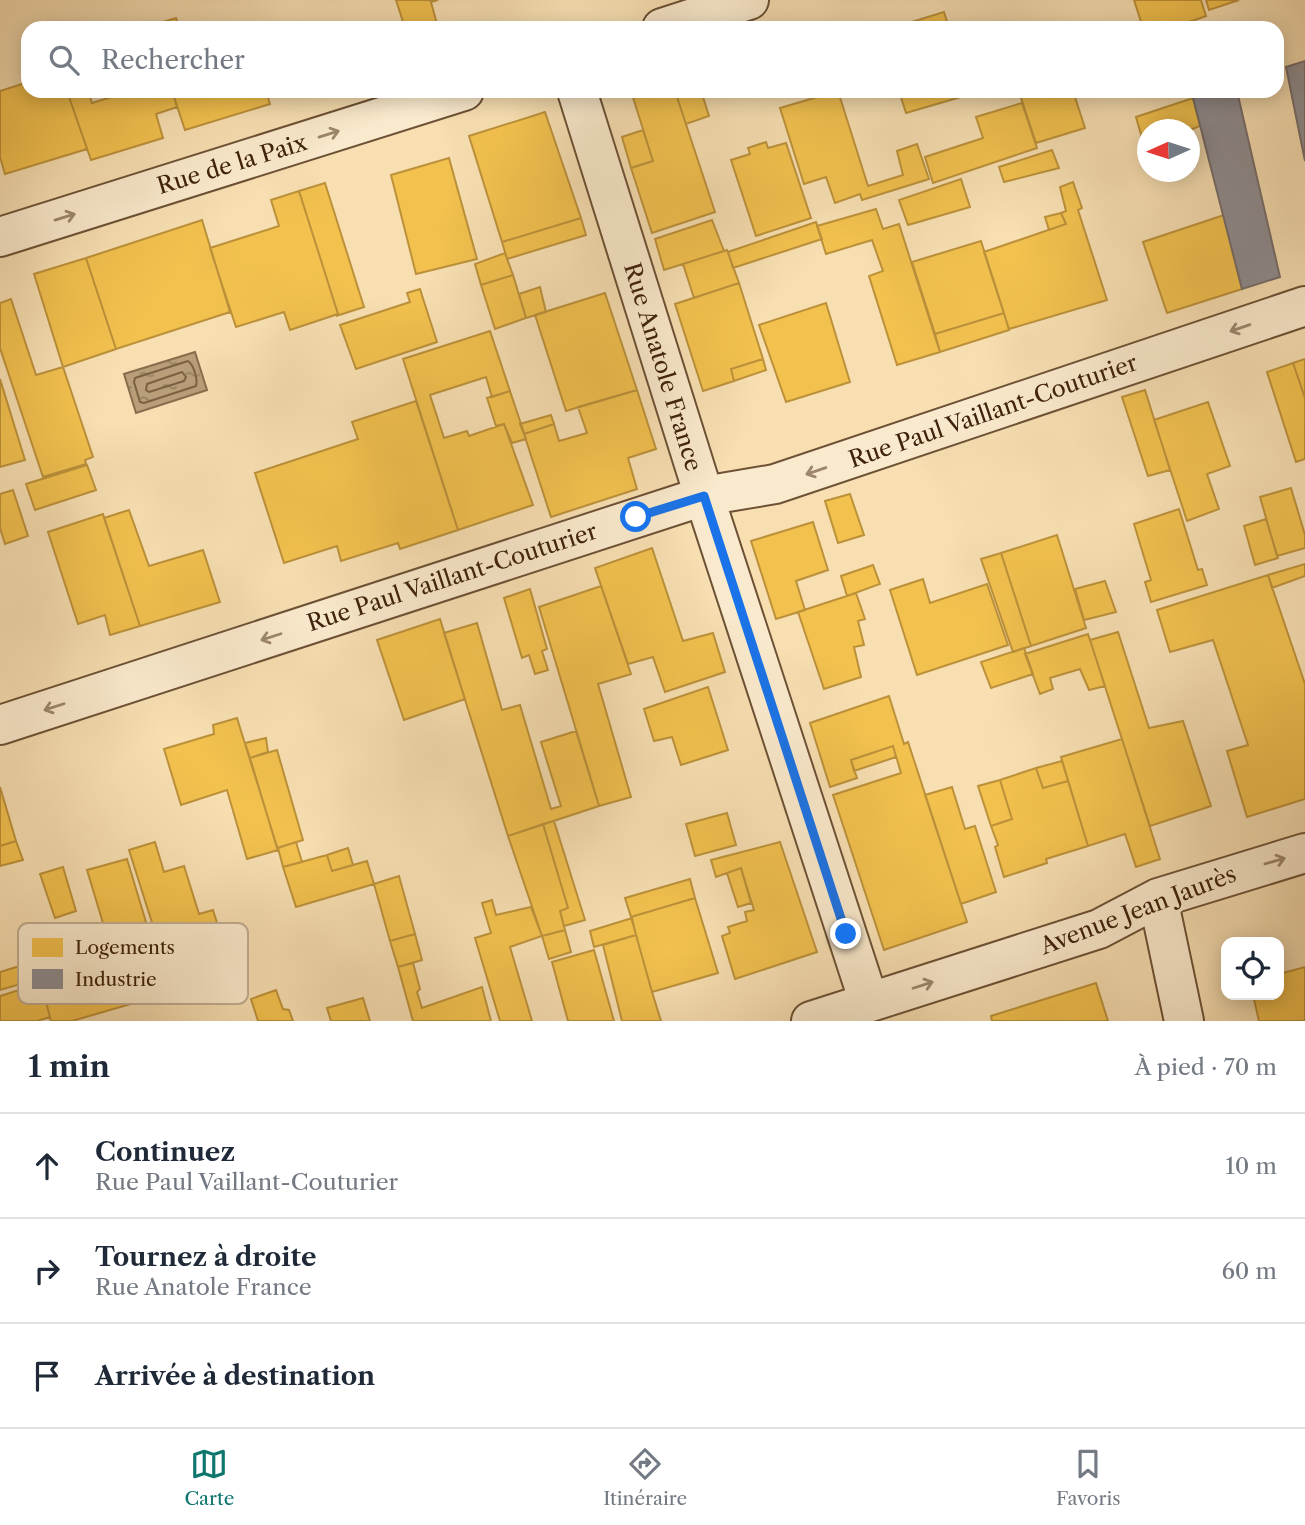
<!DOCTYPE html>
<html lang="fr">
<meta charset="utf-8">
<style>
body{margin:0;font-family:"Libre Caslon Text",serif;background:#f2f2f3;color:#1f2937}
.controls{position:absolute;right:21px;bottom:21px;display:grid;overflow:hidden;border-radius:14px;box-shadow:0 4px 18px #0003}
.controls button{width:63px;height:63px;display:grid;place-items:center;padding:0;border:0;border-bottom:2px solid #e0e1e3;background:#fff;color:#1f2937;font:35px sans-serif}
.compass{position:absolute;left:1137px;top:119px;width:63px;height:63px;border-radius:50%;background:#fff;box-shadow:0 4px 18px #0003;rotate:267deg}
.stop{position:absolute;width:21px;height:21px;margin:-16px;border:5px solid #1a73e8;border-radius:50%;background:#fff}
.stop.end{background:#1a73e8;border-color:#fff;box-shadow:0 2px 7px #0008}
.list{margin:0;padding:0;list-style:none}
h2{display:flex;justify-content:space-between;align-items:center;height:91px;margin:0;padding:0 28px;font-size:30px}
h2 small{font-size:23px;font-weight:400;color:#747a83}
.list li{display:grid;grid-template-columns:46px 1fr auto;gap:21px;align-items:center;box-sizing:border-box;height:105px;padding:0 28px;border-top:2px solid #e0e1e3}
.list b{display:block;font-size:26px;white-space:nowrap}
.list p{margin:0;font-size:23px;white-space:nowrap;color:#747a83}
.list em{font-size:23px;font-style:normal;color:#747a83}
.icon{flex:none;width:38px;height:38px;fill:none;stroke:currentColor;stroke-width:2;stroke-linecap:round;stroke-linejoin:round}
.map{position:relative;flex:none;width:1305px;height:1021px;overflow:hidden}
.search{position:absolute;background:#fff;box-shadow:0 4px 18px #0003;left:21px;right:21px;top:21px;height:77px;display:flex;align-items:center;gap:18px;box-sizing:border-box;padding:0 24px;border-radius:21px;color:#747a83;font-size:26px}
.sheet{height:406px;background:#fff}
nav{display:flex;justify-content:space-around;align-items:center;box-sizing:border-box;height:98px;border-top:2px solid #e0e1e3;background:#fff;font-size:19px;color:#747a83}
nav a{display:grid;justify-items:center;gap:4px}
nav .on{color:#0f766e}
.map>svg:first-child{display:block}
</style>
<div class="map">
<svg width="1305" height="1021" viewBox="0 0 1305 1021">
<defs>
<pattern id="water-ripples" width="26" height="14" patternUnits="userSpaceOnUse" patternTransform="scale(1.75)"><rect width="26" height="14" fill="#b89f79"/><path d="M2 4q2-2 4 0t4 0M15 11q2-2 4 0t4 0" fill="none" stroke="#978161"/></pattern>
</defs>
<rect width="100%" height="100%" fill="#f7dfb2"/>
<filter id="stains"><feTurbulence type="fractalNoise" baseFrequency=".00286" numOctaves="4"/><feColorMatrix values="0 0 0 0 .2 0 0 0 0 .09 0 0 0 0 .02 0 0 0 .5 -.17"/></filter>
<radialGradient id="worn" r=".72"><stop offset=".6" stop-color="#630" stop-opacity="0"/><stop offset="1" stop-color="#630" stop-opacity=".3"/></radialGradient>
<!-- water -->
<path fill="url(#water-ripples)" stroke="#886d4d" stroke-width="2" d="M 195,352 L 207,390 L 136,413 L 124,374 Z"/>
<!-- homes -->
<path fill="#f2c14e" stroke="#bc913a" stroke-width="2" d="M 396,0 L 438,0 L 431,2 L 438,28 L 405,28 Z
M 1134,0 L 1201,0 L 1206,16 L 1180,25 L 1181,28 L 1143,28 Z
M 1206,0 L 1239,0 L 1209,10 Z
M 944,12 L 949,28 L 892,28 Z
M 176,18 L 179,28 L 150,28 L 150,26 Z
M 28,82 L 28,91 L 67,91 L 87,149 L 5,174 L 0,157 L 0,91 Z
M 67,91 L 88,91 L 92,103 L 121,94 L 120,91 L 172,91 L 177,107 L 156,114 L 163,138 L 91,160 Z
M 172,91 L 266,91 L 270,104 L 185,130 Z
M 631,91 L 675,91 L 715,212 L 652,233 L 631,168 L 653,161 Z
M 675,91 L 701,91 L 709,116 L 686,124 Z
M 838,91 L 868,186 L 903,175 L 897,151 L 917,144 L 929,179 L 862,200 L 860,194 L 835,203 L 826,177 L 804,184 L 780,108 Z
M 899,91 L 970,91 L 971,94 L 906,113 Z
M 1034,91 L 1073,91 L 1085,128 L 1036,143 L 1020,95 Z
M 1193,98 L 1200,126 L 1190,130 L 1148,130 L 1148,144 L 1144,145 L 1136,117 Z
M 1022,103 L 1037,148 L 933,183 L 925,157 L 983,138 L 976,117 Z
M 545,112 L 581,218 L 502,242 L 469,136 Z
M 643,130 L 653,161 L 631,168 L 622,137 Z
M 766,142 L 768,148 L 786,143 L 811,218 L 756,236 L 731,160 L 750,154 L 748,148 Z
M 1052,150 L 1059,168 L 1004,182 L 999,167 Z
M 449,158 L 477,259 L 416,274 L 391,175 Z
M 961,179 L 970,207 L 908,225 L 899,200 Z
M 1073,182 L 1082,208 L 1078,210 L 1107,300 L 1009,329 L 984,252 L 1066,224 L 1061,213 L 1066,211 L 1060,187 Z
M 325,183 L 364,307 L 336,316 L 338,314 L 299,191 Z
M 299,191 L 338,314 L 290,330 L 284,312 L 236,327 L 210,248 L 279,226 L 271,200 Z
M 876,209 L 883,229 L 899,224 L 940,352 L 897,365 L 869,276 L 883,271 L 872,240 L 826,254 L 817,226 Z
M 1061,213 L 1066,224 L 1049,230 L 1045,217 Z
M 1224,215 L 1242,289 L 1167,313 L 1143,242 Z
M 581,218 L 586,235 L 507,259 L 502,242 Z
M 202,220 L 230,312 L 116,349 L 86,258 Z
M 712,220 L 724,251 L 664,270 L 655,239 Z
M 816,222 L 822,239 L 733,268 L 728,252 Z
M 981,241 L 1004,313 L 935,334 L 912,262 Z
M 727,250 L 739,283 L 694,298 L 683,264 Z
M 505,253 L 513,275 L 481,285 L 475,264 Z
M 86,258 L 116,349 L 63,367 L 34,274 Z
M 513,275 L 526,318 L 495,329 L 481,285 Z
M 739,283 L 763,359 L 731,369 L 734,381 L 703,391 L 675,304 Z
M 540,287 L 546,312 L 526,318 L 519,294 Z
M 420,289 L 437,342 L 356,369 L 340,325 L 410,302 L 407,293 Z
M 605,293 L 637,390 L 566,411 L 535,315 Z
M 11,299 L 36,375 L 63,367 L 93,457 L 85,460 L 86,464 L 43,477 L 0,348 L 0,303 Z
M 826,303 L 850,382 L 786,402 L 759,325 Z
M 1004,313 L 1009,330 L 940,352 L 935,334 Z
M 490,331 L 510,391 L 492,397 L 486,377 L 430,395 L 444,438 L 467,431 L 469,436 L 504,424 L 533,505 L 458,530 L 403,359 Z
M 763,359 L 766,370 L 734,381 L 731,369 Z
M 1305,359 L 1305,398 L 1293,363 Z
M 1293,363 L 1305,398 L 1305,459 L 1296,462 L 1267,372 Z
M 0,379 L 25,460 L 0,467 Z
M 637,390 L 656,449 L 628,458 L 637,489 L 551,517 L 524,434 L 554,424 L 559,441 L 587,433 L 578,407 Z
M 1145,390 L 1170,470 L 1148,476 L 1122,397 Z
M 510,391 L 526,439 L 512,443 L 504,424 L 496,426 L 487,398 Z
M 416,401 L 458,530 L 400,549 L 398,543 L 341,561 L 337,546 L 284,563 L 255,473 L 358,439 L 352,422 Z
M 1208,402 L 1230,466 L 1207,474 L 1219,509 L 1187,521 L 1154,420 Z
M 551,415 L 554,424 L 524,434 L 520,424 Z
M 87,465 L 96,490 L 35,510 L 26,484 Z
M 1291,488 L 1305,535 L 1305,548 L 1277,556 L 1260,497 Z
M 13,490 L 28,536 L 5,544 L 0,528 L 0,494 Z
M 850,494 L 864,535 L 838,543 L 825,501 Z
M 1179,509 L 1198,570 L 1202,569 L 1207,585 L 1151,602 L 1145,582 L 1151,580 L 1134,524 Z
M 129,510 L 149,566 L 203,550 L 220,602 L 140,626 L 104,518 Z
M 103,514 L 140,626 L 110,635 L 105,615 L 78,624 L 48,532 Z
M 1266,519 L 1278,558 L 1255,565 L 1244,526 Z
M 813,522 L 828,570 L 796,581 L 805,610 L 776,619 L 751,541 Z
M 1057,535 L 1086,628 L 1031,646 L 1001,553 Z
M 652,548 L 683,641 L 713,633 L 725,672 L 665,692 L 653,657 L 628,664 L 595,568 Z
M 1001,553 L 1031,646 L 1013,652 L 981,559 Z
M 1305,564 L 1305,576 L 1272,588 L 1268,575 Z
M 873,565 L 880,584 L 847,596 L 841,576 Z
M 1268,575 L 1305,684 L 1305,799 L 1247,817 L 1227,751 L 1248,745 L 1213,640 L 1170,652 L 1157,610 Z
M 923,579 L 930,603 L 987,584 L 1008,645 L 917,675 L 890,590 Z
M 1105,581 L 1116,612 L 1084,620 L 1075,589 Z
M 601,586 L 631,674 L 598,684 L 631,797 L 599,806 L 539,607 Z
M 530,589 L 547,649 L 542,651 L 548,670 L 535,674 L 529,655 L 522,658 L 504,598 Z
M 856,593 L 865,619 L 858,621 L 864,645 L 854,647 L 861,677 L 824,689 L 798,612 Z
M 440,619 L 465,699 L 404,720 L 377,640 Z
M 477,623 L 502,710 L 520,705 L 551,809 L 561,806 L 541,742 L 576,731 L 599,806 L 508,836 L 444,633 Z
M 1118,632 L 1149,728 L 1183,721 L 1211,806 L 1150,826 L 1090,640 Z
M 1088,634 L 1105,686 L 1089,690 L 1080,669 L 1050,678 L 1053,689 L 1040,694 L 1025,654 Z
M 1024,648 L 1033,674 L 991,688 L 981,662 Z
M 708,687 L 728,750 L 681,765 L 672,737 L 654,741 L 644,709 Z
M 889,696 L 904,744 L 908,742 L 967,922 L 884,950 L 833,795 L 901,773 L 893,746 L 851,760 L 857,778 L 830,787 L 810,723 Z
M 237,718 L 278,850 L 247,859 L 227,790 L 181,805 L 164,749 L 214,734 L 213,725 Z
M 266,738 L 268,752 L 250,758 L 245,743 Z
M 1122,739 L 1160,859 L 1136,867 L 1125,834 L 1088,846 L 1061,757 Z
M 893,746 L 896,757 L 854,771 L 851,760 Z
M 277,750 L 303,840 L 277,848 L 250,758 Z
M 1062,761 L 1068,781 L 1043,788 L 1036,768 Z
M 1036,768 L 1043,788 L 1068,781 L 1088,846 L 1046,859 L 1047,863 L 1004,877 L 995,847 L 998,845 L 991,826 L 1012,819 L 1000,780 Z
M 1000,780 L 1012,819 L 991,826 L 978,786 Z
M 0,787 L 16,841 L 0,846 Z
M 952,787 L 965,829 L 975,826 L 996,892 L 961,904 L 925,795 Z
M 727,813 L 736,845 L 695,856 L 686,824 Z
M 554,821 L 585,920 L 564,926 L 560,911 L 568,908 L 543,824 Z
M 543,824 L 568,908 L 560,911 L 565,930 L 542,936 L 508,836 Z
M 16,841 L 23,860 L 0,866 L 0,846 Z
M 155,842 L 164,872 L 184,866 L 199,914 L 213,910 L 219,929 L 160,948 L 129,850 Z
M 296,842 L 302,862 L 283,867 L 278,848 Z
M 780,842 L 817,952 L 735,979 L 722,936 L 730,933 L 728,927 L 747,921 L 745,912 L 754,910 L 741,868 L 716,877 L 711,860 Z
M 348,848 L 353,865 L 332,871 L 327,855 Z
M 327,855 L 332,871 L 367,861 L 374,884 L 296,907 L 283,867 Z
M 127,859 L 146,922 L 106,933 L 87,870 Z
M 63,867 L 76,911 L 55,918 L 40,874 Z
M 741,868 L 751,903 L 738,907 L 727,873 Z
M 399,876 L 415,934 L 390,941 L 374,884 Z
M 690,879 L 695,898 L 631,917 L 625,898 Z
M 695,898 L 718,973 L 652,992 L 631,917 Z
M 492,900 L 496,915 L 531,907 L 542,936 L 510,947 L 532,1021 L 500,1021 L 475,938 L 491,933 L 482,903 Z
M 632,918 L 636,935 L 594,947 L 590,931 Z
M 565,930 L 571,952 L 549,959 L 542,936 Z
M 415,934 L 422,960 L 398,967 L 390,941 Z
M 636,935 L 652,992 L 661,1021 L 622,1021 L 603,945 Z
M 62,940 L 72,969 L 0,990 L 0,972 L 23,965 L 20,954 Z
M 594,950 L 614,1021 L 568,1021 L 552,962 Z
M 127,957 L 141,1001 L 72,1021 L 51,1021 L 41,983 Z
M 413,963 L 420,989 L 417,992 L 422,1008 L 482,987 L 491,1021 L 413,1021 L 398,967 Z
M 1305,967 L 1305,1021 L 1259,1021 L 1253,995 L 1279,995 L 1279,974 Z
M 41,983 L 50,1017 L 37,1021 L 0,1021 L 0,996 Z
M 1096,983 L 1108,1021 L 992,1021 L 991,1016 Z
M 276,990 L 283,1009 L 289,1010 L 293,1021 L 258,1021 L 251,999 Z
M 363,998 L 370,1021 L 331,1021 L 327,1008 Z"/>
<!-- industry -->
<path fill="#8d8d92" stroke="#766d6a" stroke-width="2" d="M 1305,61 L 1305,161 L 1286,67 Z
M 1212,91 L 1237,91 L 1280,277 L 1242,289 L 1193,98 Z"/>
<g fill="none" stroke-linecap="round" stroke-linejoin="round">
<!-- shore -->
<path stroke="#7c6042" stroke-width="2" d="M 188,361 C 194,365 198,380 196,386 L 144,403 L 140,402 L 134,382 L 135,378 Z
M 182,372 L 186,377 L 184,381 L 149,392 L 146,390 L 147,384 Z"/>
<!-- minor casing -->
<g stroke="#6d5135" stroke-width="42">
<path id="minor" d="M 662,28 L 749,0
M 577,91 L 704,496 L 869,1002
M 0,237 L 464,91
M 0,725 L 704,496 L 775,484 L 1305,306
M 1158,898 L 1184,1021
M 811,1021 L 1099,929 L 1158,898 L 1305,853"/>
</g>
<!-- minor -->
<use href="#minor" stroke="#faeacd" stroke-width="38"/>
</g>
<!-- one-way arrows -->
<defs><path id="oneway-shaft" d="M-6 0H5M1.5-3L5.5 0L1.5 3" fill="none" stroke-width="1.6" stroke-linecap="round" stroke-linejoin="round" transform="scale(1.75)"/></defs>
<g stroke="#9c866c">
<use href="#oneway-shaft" transform="translate(329 134) rotate(-17)"/>
<use href="#oneway-shaft" transform="translate(65 217) rotate(-17)"/>
<use href="#oneway-shaft" transform="translate(1240 328) rotate(161)"/>
<use href="#oneway-shaft" transform="translate(816 471) rotate(161)"/>
<use href="#oneway-shaft" transform="translate(271 637) rotate(162)"/>
<use href="#oneway-shaft" transform="translate(54 707) rotate(162)"/>
<use href="#oneway-shaft" transform="translate(1275 861) rotate(-16)"/>
<use href="#oneway-shaft" transform="translate(923 985) rotate(-18)"/>
</g>
<g fill="none" stroke-linecap="round" stroke-linejoin="round">
<!-- route -->
<path stroke="#1a73e8" stroke-width="9" d="M 636,517 L 704,496 L 846,934"/>
</g>
<g text-anchor="middle" dominant-baseline="central" stroke-width="7" stroke-linejoin="round" paint-order="stroke">
<!-- street labels -->
<g font-size="23" fill="#3f220b" stroke="#faeacd">
<text transform="translate(232 164) rotate(-17)">Rue de la Paix</text>
<text transform="translate(663 367) rotate(73)">Rue Anatole France</text>
<text transform="translate(993 411) rotate(-19)">Rue Paul Vaillant-Couturier</text>
<text transform="translate(452 577) rotate(-18)">Rue Paul Vaillant-Couturier</text>
<text transform="translate(1138 910) rotate(-21)">Avenue Jean Jaurès</text>
</g>
</g>
<!-- legend -->
<rect x="18" y="923" width="230" height="81" rx="10" fill="#faeacd" stroke="#c2ae93" stroke-width="2"/>
<rect x="32" y="938" width="31" height="19" fill="#f2c14e"/>
<rect x="32" y="969" width="31" height="20" fill="#8d8d92"/>
<g font-size="19" fill="#3f220b">
<text x="75" y="954">Logements</text>
<text x="75" y="986">Industrie</text>
</g>
<rect width="100%" height="100%" filter="url(#stains)"/>
<rect width="100%" height="100%" fill="url(#worn)"/>
</svg>
<div class="controls">
<button><svg class="icon" aria-label="locate" viewBox="0 0 24 24"><circle cx="12" cy="12" r="6"/><path d="M12 2v4M12 18v4M2 12h4M18 12h4"/></svg></button>
</div>
<svg class="compass" viewBox="-18 -18 36 36"><path d="M0-13l5 13h-10z" fill="#e53935"/><path d="M0 13l5-13h-10z" fill="#747a83"/></svg>
<div class="stop" style="left:636px;top:517px"></div>
<div class="stop end" style="left:846px;top:934px"></div>
<div class="search"><svg class="icon" aria-label="search" viewBox="0 0 24 24"><circle cx="10" cy="10" r="6"/><path d="M15 15l6 6"/></svg>Rechercher</div>
</div>
<section class="sheet">
<h2>1 min<small>À pied · 70 m</small></h2>
<ul class="list">
<li><svg class="icon" aria-label="ahead" viewBox="0 0 24 24"><path d="M12 20V5M6 11l6-6 6 6"/></svg><div><b>Continuez</b><p>Rue Paul Vaillant-Couturier</p></div><em>10 m</em></li>
<li><svg class="icon" aria-label="right" viewBox="0 0 24 24"><path d="M7 20v-9h11M14 6l5 5-5 5"/></svg><div><b>Tournez à droite</b><p>Rue Anatole France</p></div><em>60 m</em></li>
<li><svg class="icon" aria-label="arrive" viewBox="0 0 24 24"><path d="M6 21V4h12l-3 4 3 4H6"/></svg><div><b>Arrivée à destination</b></div></li>
</ul>
</section>
<nav>
<a class="on"><svg class="icon" aria-label="map" viewBox="0 0 24 24"><path d="M3 6l6-2 6 2 6-2v14l-6 2-6-2-6 2zM9 4v14M15 6v14"/></svg>Carte</a>
<a><svg class="icon" aria-label="directions" viewBox="0 0 24 24"><path d="M12 3l9 9-9 9-9-9zM9 14v-3h6M13 9l2 2-2 2"/></svg>Itinéraire</a>
<a><svg class="icon" aria-label="saved" viewBox="0 0 24 24"><path d="M7 4h10v16l-5-4-5 4z"/></svg>Favoris</a>
</nav>
